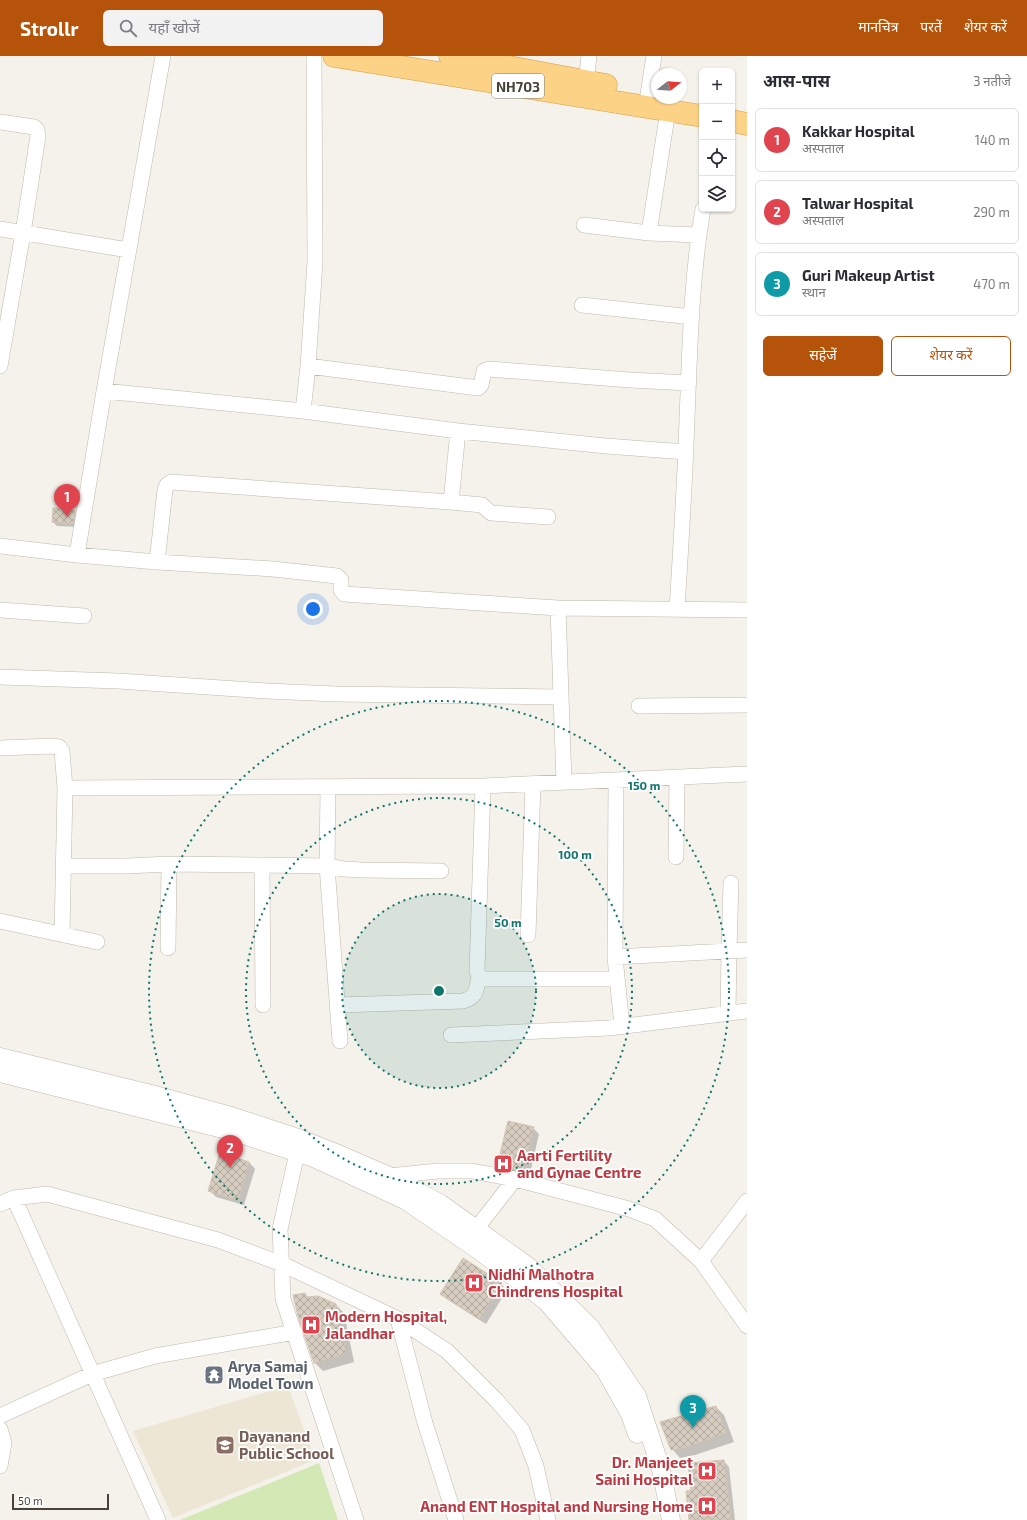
<!DOCTYPE html>
<html lang="hi">
<meta charset="utf-8">
<style>
body{margin:0;font-family:"Exo 2","Noto Sans Devanagari",sans-serif;background:#f2f2f3;color:#2b2b33}
.controls{position:absolute;right:12px;top:12px;display:grid;overflow:hidden;border-radius:6px;box-shadow:0 1px 3px #0004}
.controls button{width:36px;height:36px;display:grid;place-items:center;padding:0;border:0;border-bottom:1px solid #e1e1e2;background:#fff;color:#2b2b33;font:20px sans-serif}
.compass{position:absolute;left:651px;top:12px;width:36px;height:36px;border-radius:50%;background:#fff;box-shadow:0 1px 3px #0004;rotate:73deg}
.scale{position:absolute;left:12px;bottom:10px;width:97px;box-sizing:border-box;padding-left:4px;border:2px solid #494238;border-top:0;font-size:11px;line-height:14px;white-space:nowrap;color:#494238;-webkit-text-stroke:3px #fff;paint-order:stroke}
.you{position:absolute;left:313px;top:553px;width:14px;height:14px;margin:-10px;border:3px solid #fff;border-radius:50%;background:#1a73e8;box-shadow:0 0 0 6px #1a73e833}
.badge{display:grid;place-items:center;width:26px;height:26px;border-radius:50%;background:#b45309;color:#fff;font-size:13px;font-weight:700}
.pin{position:absolute;translate:-50% -33px;filter:drop-shadow(0 1px 2px #0008)}
.pin::after{content:'';position:absolute;top:21px;width:14px;height:12px;background:inherit;clip-path:polygon(0 0,100% 0,50% 100%)}
.list{margin:0;padding:0;list-style:none}
h2{display:flex;justify-content:space-between;align-items:center;height:52px;margin:0;padding:0 16px;font-size:17px}
h2 small{font-size:13px;font-weight:400;color:#7c7c81}
.list li{display:grid;grid-template-columns:26px 1fr auto;gap:12px;align-items:center;box-sizing:border-box;height:64px;margin:0 8px 8px;padding:0 8px;border:1px solid #e1e1e2;border-radius:6px}
.list b{display:block;font-size:15px;white-space:nowrap}
.list p{margin:0;font-size:13px;white-space:nowrap;color:#7c7c81}
.list em{font-size:13px;font-style:normal;color:#7c7c81}
.actions{display:flex;gap:8px;padding:12px 16px}
.actions a{flex:1;padding:9px 0;border:1px solid #b45309;border-radius:6px;text-align:center;font-size:14px;color:#b45309}
.actions .main{background:#b45309;color:#fff}
.icon{flex:none;width:22px;height:22px;fill:none;stroke:currentColor;stroke-width:2;stroke-linecap:round;stroke-linejoin:round}
.map{position:relative;flex:none;width:747px;height:1464px;overflow:hidden}
header{display:flex;align-items:center;gap:24px;box-sizing:border-box;height:56px;padding:0 20px;background:#b45309;color:#fff}
header strong{font-size:19px}
nav{display:flex;gap:22px;margin-inline-start:auto;font-size:14px}
.search{width:280px;height:36px;background:#f2f2f3;display:flex;align-items:center;gap:10px;box-sizing:border-box;padding:0 14px;border-radius:6px;color:#7c7c81;font-size:15px}
main{display:flex}
aside{flex:1;background:#fff}
.map>svg:first-child{display:block}
</style>
<header>
<strong>Strollr</strong>
<div class="search"><svg class="icon" aria-label="search" viewBox="0 0 24 24"><circle cx="10" cy="10" r="6"/><path d="M15 15l6 6"/></svg>यहाँ खोजें</div>
<nav><a>मानचित्र</a><a>परतें</a><a>शेयर करें</a></nav>
</header>
<main>
<div class="map">
<svg width="747" height="1464" viewBox="0 0 747 1464">
<defs>
<pattern id="building-cross-hatch" width="8" height="8" patternUnits="userSpaceOnUse"><rect width="8" height="8" fill="#d6cdc0"/><path d="M0 0l8 8M0 8l8-8" fill="none" stroke="#b0a89d"/></pattern>
</defs>
<rect width="100%" height="100%" fill="#f5f1eb"/>
<!-- education -->
<path fill="#ede6d5" d="M 288,1330 L 315,1404 L 173,1462 L 133,1375 Z"/>
<!-- green -->
<path fill="#d3e8b5" d="M 319,1407 L 338,1464 L 180,1464 Z"/>
<!-- shadow -->
<path fill="#0003" d="M 75,455 L 79,459 L 77,471 L 57,470 L 53,466 Z
M 533,1072 L 539,1078 L 529,1122 L 505,1117 L 498,1110 Z
M 249,1106 L 255,1113 L 244,1149 L 216,1141 L 209,1134 Z
M 501,1228 L 507,1234 L 486,1268 L 448,1244 L 441,1238 Z
M 305,1238 L 308,1242 L 335,1248 L 344,1257 L 354,1306 L 323,1315 L 314,1306 Z
M 716,1351 L 724,1359 L 734,1386 L 695,1399 L 680,1402 L 672,1393 Z
M 724,1405 L 729,1411 L 735,1464 L 690,1464 L 692,1435 Z"/>
<!-- building -->
<path fill="url(#building-cross-hatch)" stroke="#d1c4b3" d="M 53,452 L 75,454 L 73,468 L 52,466 Z
M 508,1065 L 534,1071 L 523,1116 L 497,1111 Z
M 220,1096 L 249,1106 L 238,1144 L 208,1135 Z
M 463,1202 L 502,1227 L 479,1263 L 440,1238 Z
M 305,1237 L 307,1241 L 318,1240 L 336,1248 L 346,1298 L 314,1307 L 298,1260 L 293,1239 Z
M 716,1350 L 726,1377 L 686,1391 L 671,1394 L 660,1366 Z
M 724,1404 L 731,1464 L 689,1464 L 686,1435 L 691,1434 L 688,1407 Z"/>
<g fill="none" stroke-linecap="round" stroke-linejoin="round">
<!-- minor casing -->
<g stroke="#c0b9ad" stroke-width="16">
<path id="minor" d="M 586,26 L 589,0
M 646,51 L 654,0
M 0,66 L 34,71 L 37,74 L 38,80 L 23,177 L 0,310
M 584,169 L 649,177 L 698,179
M 0,173 L 128,194
M 649,177 L 668,54
M 582,249 L 692,261
M 308,310 L 478,332 L 481,329 L 484,315 L 489,313 L 630,324 L 689,327
M 104,335 L 303,355 L 458,375 L 606,390 L 686,396
M 303,355 L 308,310 L 315,206 L 314,0
M 451,446 L 458,375
M 0,490 L 77,499 L 157,506 L 273,513 L 337,520 L 341,524 L 341,534 L 344,538 L 558,552 L 747,554
M 77,499 L 104,335 L 163,0
M 157,506 L 165,434 L 167,429 L 171,426 L 451,446 L 482,449 L 491,457 L 548,461
M 558,552 L 564,726
M 677,553 C 681,489 685,426 687,362 C 690,293 691,222 703,153
M 0,554 L 84,560
M 0,621 L 118,625 L 267,635 L 336,638 L 561,641
M 639,650 L 747,649
M 0,692 L 52,690 L 59,691 L 62,695 L 65,732 L 62,879
M 616,724 L 615,901 L 622,970
M 483,730 L 477,915 L 479,921 L 484,923 L 617,923
M 328,731 L 327,810 L 340,985
M 65,732 L 483,730 L 747,718
M 676,801 L 677,721
M 262,809 L 263,949
M 63,810 L 127,810 L 169,808 L 262,809 L 327,810 L 344,813 L 362,814 L 441,815
M 0,865 L 97,886
M 528,879 L 533,728
M 168,892 L 169,808
M 615,901 L 747,894
M 338,949 L 463,945 C 477,941 476,934 479,921
M 728,957 L 729,895 L 731,827
M 451,979 L 609,972 L 747,955
M 297,1097 L 280,1173 L 283,1243 L 356,1464
M 389,1120 L 438,1115 L 472,1115 L 515,1123 L 629,1153 L 655,1163 L 701,1205 L 747,1270
M 14,1142 L 158,1464
M 0,1148 L 14,1142 L 47,1138 L 218,1184 L 282,1208 L 398,1263 L 447,1295 L 497,1345 L 522,1374 L 536,1410 L 548,1464
M 476,1173 L 515,1123
M 701,1205 L 747,1145
M 398,1263 L 425,1367 L 456,1464
M 0,1360 L 92,1318 L 155,1300 L 295,1276
M 0,1373 L 4,1387 L 0,1410"/>
</g>
<!-- tertiary casing -->
<g stroke="#c0b9ad" stroke-width="19">
<path id="tertiary" d="M 0,1001 L 151,1038 L 231,1060 L 301,1083 L 336,1097 L 389,1120 L 441,1148 L 476,1173 L 529,1211 L 591,1272 L 637,1340 L 661,1413 L 671,1464
M 0,1017 L 231,1075 L 314,1102 L 405,1144 L 477,1193 L 546,1245 L 605,1314 L 630,1358 L 637,1378"/>
</g>
<!-- trunk casing -->
<g stroke="#db9b3f" stroke-width="23">
<path id="trunk" d="M 334,0 L 702,60
M 450,0 L 606,29
M 732,65 L 747,68"/>
</g>
<!-- minor -->
<use href="#minor" stroke="#fff" stroke-width="15"/>
<!-- tertiary -->
<use href="#tertiary" stroke="#fff" stroke-width="18"/>
<!-- trunk -->
<use href="#trunk" stroke="#fcd286" stroke-width="22"/>
</g>
<!-- distance rings -->
<circle cx="439" cy="935" r="97" fill="#0f766e" fill-opacity=".12"/>
<g fill="none" stroke="#0f766e" stroke-width="2" stroke-dasharray="2 4">
<circle cx="439" cy="935" r="97"/>
<circle cx="439" cy="935" r="193"/>
<circle cx="439" cy="935" r="290"/>
</g>
<!-- icons -->
<defs>
<g id="hospital-square" transform="scale(1)"><rect x="-9" y="-9" width="18" height="18" rx="4" fill="#e0444e" stroke="#fff"/><path d="M-5-5h3v3.5h4V-5h3V5h-3V1.5h-4V5h-3Z" fill="#fff"/></g>
<g id="temple-square" transform="scale(1)"><rect x="-9" y="-9" width="18" height="18" rx="4" fill="#6b7280" stroke="#fff"/><path d="M0-6L5-2H3V0L6.5 2.5H4V6H1.5V3h-3V6H-4V2.5H-6.5L-3 0V-2H-5Z" fill="#fff"/></g>
<g id="school-square" transform="scale(1)"><rect x="-9" y="-9" width="18" height="18" rx="4" fill="#8d6e63" stroke="#fff"/><path d="M0-5L7-2L0 1L-7-2ZM-4 1L0 2.5L4 1V4Q0 6-4 4Z" fill="#fff"/></g>
</defs>
<g fill-rule="evenodd">
<use href="#hospital-square" x="503" y="1108"/>
<use href="#hospital-square" x="474" y="1227"/>
<use href="#hospital-square" x="311" y="1269"/>
<use href="#temple-square" x="214" y="1319"/>
<use href="#school-square" x="225" y="1389"/>
<use href="#hospital-square" x="707" y="1415"/>
<use href="#hospital-square" x="707" y="1450"/>
</g>
<g text-anchor="middle" dominant-baseline="central" stroke-width="3.5" stroke-linejoin="round" paint-order="stroke">
<!-- shield labels -->
<rect fill="#fff" stroke="#807b74" stroke-width="1" x="492" y="18" width="52" height="24" rx="3"/>
<g font-size="14" font-weight="bold" fill="#494238">
<text x="518" y="30">NH703</text>
</g>
<!-- health labels -->
<g font-size="15" font-weight="bold" fill="#be3a42" stroke="#fff" text-anchor="start">
<text x="517" y="1099">Aarti Fertility<tspan x="517" dy="17">and Gynae Centre</tspan></text>
<text x="488" y="1218">Nidhi Malhotra<tspan x="488" dy="17">Chindrens Hospital</tspan></text>
<text x="325" y="1260">Modern Hospital,<tspan x="325" dy="17">Jalandhar</tspan></text>
<text x="693" y="1406" text-anchor="end">Dr. Manjeet<tspan x="693" dy="17">Saini Hospital</tspan></text>
<text x="693" y="1450" text-anchor="end">Anand ENT Hospital and Nursing Home</text>
</g>
<!-- worship labels -->
<g font-size="15" font-weight="bold" fill="#5b616d" stroke="#fff" text-anchor="start">
<text x="228" y="1310">Arya Samaj<tspan x="228" dy="17">Model Town</tspan></text>
</g>
<!-- education labels -->
<g font-size="15" font-weight="bold" fill="#785e54" stroke="#fff" text-anchor="start">
<text x="239" y="1380">Dayanand<tspan x="239" dy="17">Public School</tspan></text>
</g>
</g>
<circle cx="439" cy="935" r="6" fill="#0f766e" stroke="#fff" stroke-width="2"/>
<g font-size="12" text-anchor="middle" font-weight="bold" fill="#0f766e" stroke="#fff" stroke-width="3.5" stroke-linejoin="round" paint-order="stroke">
<text x="644" y="734">150 m</text>
<text x="575" y="803">100 m</text>
<text x="508" y="871">50 m</text>
</g>
</svg>
<div class="controls">
<button>+</button>
<button>−</button>
<button><svg class="icon" aria-label="locate" viewBox="0 0 24 24"><circle cx="12" cy="12" r="6"/><path d="M12 2v4M12 18v4M2 12h4M18 12h4"/></svg></button>
<button><svg class="icon" aria-label="layers" viewBox="0 0 24 24"><path d="M12 4l9 5-9 5-9-5zM3 14l9 5 9-5"/></svg></button>
</div>
<svg class="compass" viewBox="-18 -18 36 36"><path d="M0-13l5 13h-10z" fill="#e53935"/><path d="M0 13l5-13h-10z" fill="#7c7c81"/></svg>
<div class="scale">50 m</div>
<div class="you"></div>
<div class="pin badge" style="left:67px;top:461px;background:#e0444e">1</div>
<div class="pin badge" style="left:230px;top:1112px;background:#e0444e">2</div>
<div class="pin badge" style="left:693px;top:1372px;background:#0f9aa8">3</div>
</div>
<aside>
<h2>आस-पास<small>3 नतीजे</small></h2>
<ul class="list">
<li><span class="badge" style="background:#e0444e">1</span><div><b>Kakkar Hospital</b><p>अस्पताल</p></div><em>140 m</em></li>
<li><span class="badge" style="background:#e0444e">2</span><div><b>Talwar Hospital</b><p>अस्पताल</p></div><em>290 m</em></li>
<li><span class="badge" style="background:#0f9aa8">3</span><div><b>Guri Makeup Artist</b><p>स्थान</p></div><em>470 m</em></li>
</ul>
<div class="actions"><a class="main">सहेजें</a><a>शेयर करें</a></div>
</aside>
</main>
